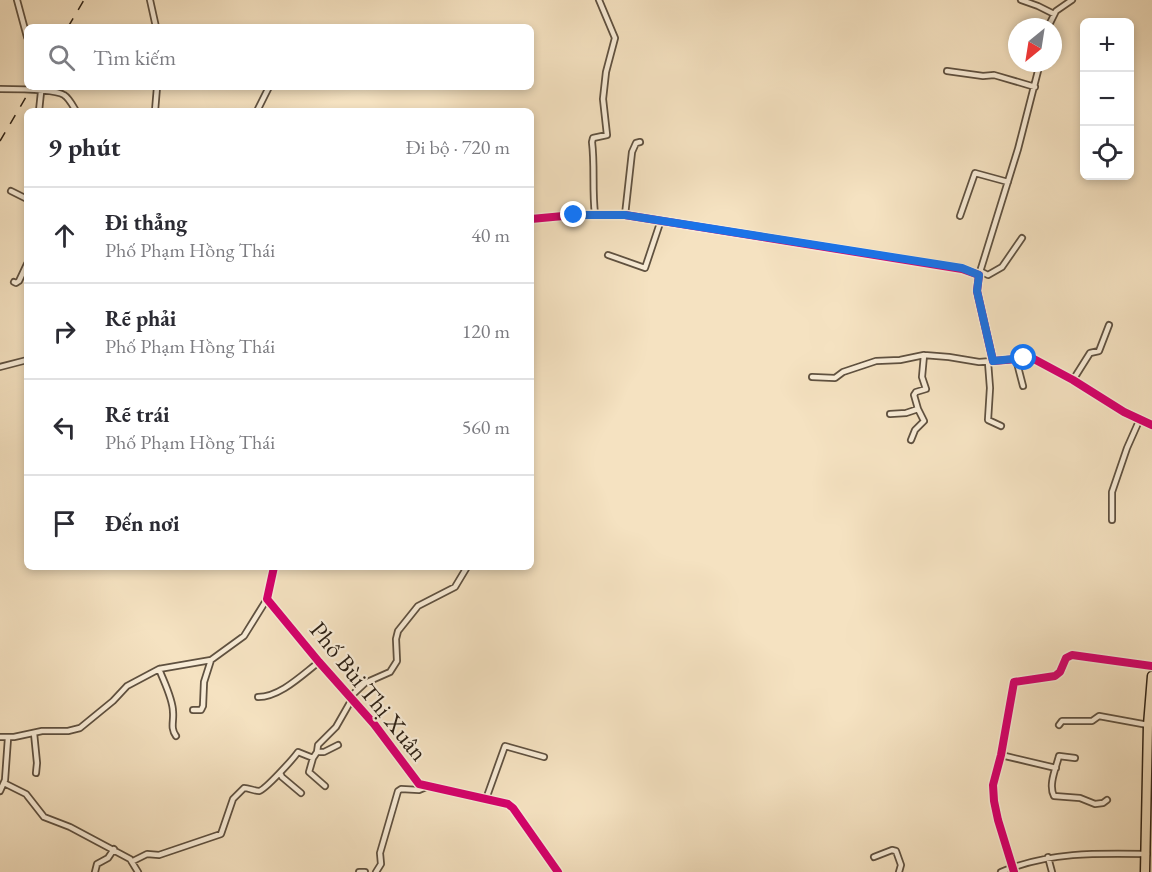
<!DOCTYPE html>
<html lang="vi">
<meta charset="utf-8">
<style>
body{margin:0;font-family:"EB Garamond",serif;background:#f2f2f3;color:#2b2b33}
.controls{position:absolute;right:18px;top:18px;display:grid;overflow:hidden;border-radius:9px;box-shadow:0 3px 9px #0003}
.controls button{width:54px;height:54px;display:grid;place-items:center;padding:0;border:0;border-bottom:2px solid #e1e1e2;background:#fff;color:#2b2b33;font:30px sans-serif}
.compass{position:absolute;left:1008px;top:18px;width:54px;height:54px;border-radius:50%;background:#fff;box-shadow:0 3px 9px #0003;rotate:210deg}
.stop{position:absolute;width:18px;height:18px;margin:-14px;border:4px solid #1a73e8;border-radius:50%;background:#fff}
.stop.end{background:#1a73e8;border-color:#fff;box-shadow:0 2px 6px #0008}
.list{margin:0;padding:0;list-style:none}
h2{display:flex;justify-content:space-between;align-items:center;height:78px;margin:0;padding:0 24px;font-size:26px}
h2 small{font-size:20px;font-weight:400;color:#7c7c81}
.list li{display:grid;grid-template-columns:39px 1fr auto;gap:18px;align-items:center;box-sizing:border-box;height:96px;padding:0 24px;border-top:2px solid #e1e1e2}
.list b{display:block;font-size:22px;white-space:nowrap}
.list p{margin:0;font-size:20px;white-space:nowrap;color:#7c7c81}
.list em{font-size:20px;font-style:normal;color:#7c7c81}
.icon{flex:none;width:33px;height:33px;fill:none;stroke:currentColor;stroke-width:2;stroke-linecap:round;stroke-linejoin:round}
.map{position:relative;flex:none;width:1152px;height:872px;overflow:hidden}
.search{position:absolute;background:#fff;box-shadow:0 3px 9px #0003;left:24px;top:24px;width:510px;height:66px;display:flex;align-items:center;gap:15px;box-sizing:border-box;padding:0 21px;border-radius:9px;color:#7c7c81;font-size:22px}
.panel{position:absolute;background:#fff;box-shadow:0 3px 9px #0003;left:24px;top:108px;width:510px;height:462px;border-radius:9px}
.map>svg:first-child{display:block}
</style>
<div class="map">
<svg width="1152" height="872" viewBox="0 0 1152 872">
<rect width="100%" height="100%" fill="#f5e2c1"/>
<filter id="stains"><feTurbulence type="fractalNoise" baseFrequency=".00333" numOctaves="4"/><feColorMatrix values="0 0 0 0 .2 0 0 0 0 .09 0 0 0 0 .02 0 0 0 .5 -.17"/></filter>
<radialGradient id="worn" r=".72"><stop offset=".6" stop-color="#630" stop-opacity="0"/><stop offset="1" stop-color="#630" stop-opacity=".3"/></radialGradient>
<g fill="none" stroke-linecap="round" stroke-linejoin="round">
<!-- minor casing -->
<g stroke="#5f5140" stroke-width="8">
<path id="minor" d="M 17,0 L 27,37
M 150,0 L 156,27
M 1021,0 L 1038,6 L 1054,14
M 1048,27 L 1056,11 L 1072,0
M 947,71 L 983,76 L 994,75 L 1035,87
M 0,89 C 12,89 55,89 64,95 C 69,98 73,106 76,111
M 39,111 L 41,92
M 155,111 L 157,87
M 257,111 L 269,87
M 11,191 L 27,199
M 595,214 C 592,190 595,166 592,142 L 593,138 L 607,135 L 603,99 L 606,72 L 615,38 L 599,0
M 625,215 L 632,152 L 636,143 L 640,142
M 960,216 L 975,173 L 1008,182
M 531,219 L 574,215 L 625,215 L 962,269 L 979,275 L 977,291 L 993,361 L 1032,358 L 1073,380 L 1124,412 L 1152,425
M 608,255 L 645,268 L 661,220
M 980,271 L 988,275 L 1002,267 L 1022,238
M 979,275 L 1018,149 L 1040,63
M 14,282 L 16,283 L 19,281 L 27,264
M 1016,359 L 1023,386
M 988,362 L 990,388 L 988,420 L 1001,426
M 0,367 L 27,360
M 812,377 L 835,378 L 843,372 L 876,361 L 900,360 L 924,355 L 949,357 L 979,362 L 993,361
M 1073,380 L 1090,353 L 1099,351 L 1109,325
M 890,414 L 906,413 L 918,409
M 911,440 L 915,430 L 924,421 L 918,409 L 914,395 L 916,392 L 926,389 L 922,377 L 924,355
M 1112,520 L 1112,492 L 1127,448 L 1139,421
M 274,567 L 267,599 L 319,662 L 374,724 L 419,784 L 508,804 L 513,808 L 558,872
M 159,669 C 164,682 173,699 173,712 C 174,721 170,728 176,736
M 258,697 C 280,697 302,675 319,662
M 350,697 L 365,683 L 390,672 L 397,661 L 396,639 L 398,631 L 418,606 L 455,587 L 467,567
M 193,710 L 201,710 L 203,706 L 204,682 L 211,660
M 1059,725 L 1062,721 L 1092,721 L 1099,716 L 1148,725
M 34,733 L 37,763 L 36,773
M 0,737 L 14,737 L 42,731 L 68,731 L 80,728 L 113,701 L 127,686 L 159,669 L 211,660 L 244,636 L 267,599
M 317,752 L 324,752 L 338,745
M 1001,755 L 1056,768
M 1075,758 L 1059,756 C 1056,768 1048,785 1054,796 L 1080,798 L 1095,804 L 1103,803 L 1107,800
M 280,773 L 282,777 L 301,793
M 4,783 L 26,794 L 44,817 L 70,827 L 130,859 L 138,872
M 325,786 L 309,772 L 313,758 L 317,752 L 318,745 L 336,727 L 352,699
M 0,791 L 5,780 L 8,738
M 486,799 L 505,746 L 544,757
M 874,857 L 892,850 L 896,851 L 901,865 L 899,872
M 1048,857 L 1052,872
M 133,861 L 147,854 L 159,855 L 221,834 L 233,799 L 244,788 C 249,788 254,791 259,791 C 265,790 293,759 298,752 L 313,758
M 95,872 L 97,864 L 108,858 L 114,849
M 359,872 L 365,872
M 376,872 L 381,864 L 380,853 L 398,791 L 401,789 L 419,790 L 426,787
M 1001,872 C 1048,852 1097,853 1147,854
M 1014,872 L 998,820 L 994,801 L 993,785 L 1001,755 L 1014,682 L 1055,676 L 1060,672 L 1066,658 L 1072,655 L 1152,666"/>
</g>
<!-- trunk casing -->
<g stroke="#2d2115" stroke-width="11">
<path id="trunk" d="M 1145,872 L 1148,725 L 1152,676"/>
</g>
<!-- minor -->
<use href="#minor" stroke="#f8ecd7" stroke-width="4.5"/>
<!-- trunk -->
<use href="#trunk" stroke="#f5e2c1" stroke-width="8"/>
<!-- rail -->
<path stroke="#2d2115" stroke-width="1.5" stroke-dasharray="10 10" stroke-linecap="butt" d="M 68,27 L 84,0
M 0,141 L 32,87"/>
<!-- cycleway casing -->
<g stroke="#f8ecd7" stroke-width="11">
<path id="cycleway" d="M 531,219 L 574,215 L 625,215 L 962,269 L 979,275 L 977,291 L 993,361 L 1032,358 L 1073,380 L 1124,412 L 1152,425
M 274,567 L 267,599 L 319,662 L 374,724 L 419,784 L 508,804 L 513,808 L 558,872
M 1014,872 L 998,820 L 994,801 L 993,785 L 1001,755 L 1014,682 L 1055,676 L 1060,672 L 1066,658 L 1072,655 L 1152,666"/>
</g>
<!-- cycleway -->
<use href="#cycleway" stroke="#d6006c" stroke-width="8"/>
</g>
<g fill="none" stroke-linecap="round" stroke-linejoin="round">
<!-- route -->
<path stroke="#1a73e8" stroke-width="8" d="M 574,215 L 625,215 L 962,268 L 979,275 L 977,291 L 993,361 L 1024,358"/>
</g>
<g text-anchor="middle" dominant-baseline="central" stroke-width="4.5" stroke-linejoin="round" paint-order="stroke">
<!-- street labels -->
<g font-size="24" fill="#2d2115" stroke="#f8ecd7">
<text transform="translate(369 691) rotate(51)">Phố Bùi Thị Xuân</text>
</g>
</g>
<rect width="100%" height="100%" filter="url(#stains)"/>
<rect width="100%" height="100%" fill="url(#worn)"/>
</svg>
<div class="controls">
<button>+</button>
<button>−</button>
<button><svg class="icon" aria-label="locate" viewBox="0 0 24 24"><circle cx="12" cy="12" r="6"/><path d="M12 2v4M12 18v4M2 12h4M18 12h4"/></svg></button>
</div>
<svg class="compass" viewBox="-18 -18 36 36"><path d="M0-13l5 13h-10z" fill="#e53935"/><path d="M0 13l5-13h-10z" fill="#7c7c81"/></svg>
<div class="stop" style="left:1024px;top:358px"></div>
<div class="stop end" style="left:574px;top:215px"></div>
<div class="search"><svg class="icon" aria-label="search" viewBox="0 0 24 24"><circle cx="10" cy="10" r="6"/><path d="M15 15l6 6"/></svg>Tìm kiếm</div>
<section class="panel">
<h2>9 phút<small>Đi bộ · 720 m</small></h2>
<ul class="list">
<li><svg class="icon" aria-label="ahead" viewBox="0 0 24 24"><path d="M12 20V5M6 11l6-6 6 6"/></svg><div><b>Đi thẳng</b><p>Phố Phạm Hồng Thái</p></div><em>40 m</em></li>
<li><svg class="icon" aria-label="right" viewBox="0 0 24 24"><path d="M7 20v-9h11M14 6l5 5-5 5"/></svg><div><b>Rẽ phải</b><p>Phố Phạm Hồng Thái</p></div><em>120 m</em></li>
<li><svg class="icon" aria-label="left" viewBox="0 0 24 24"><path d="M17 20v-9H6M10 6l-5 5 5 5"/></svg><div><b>Rẽ trái</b><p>Phố Phạm Hồng Thái</p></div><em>560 m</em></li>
<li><svg class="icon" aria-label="arrive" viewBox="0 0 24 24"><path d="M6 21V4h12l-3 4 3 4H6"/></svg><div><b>Đến nơi</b></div></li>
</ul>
</section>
</div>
